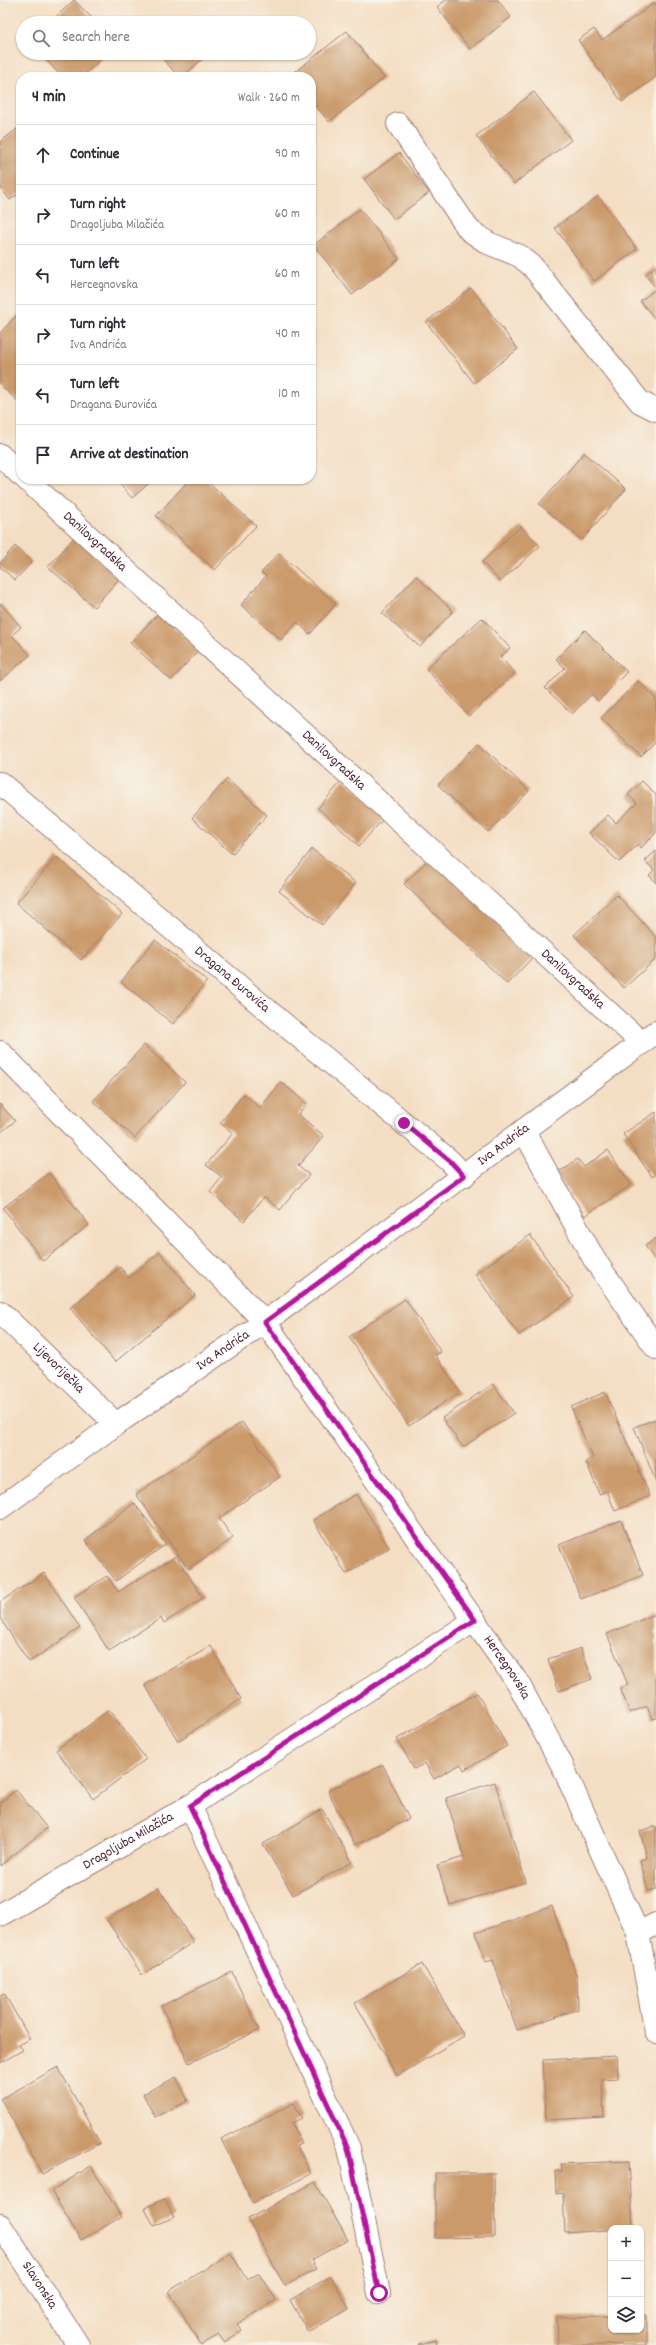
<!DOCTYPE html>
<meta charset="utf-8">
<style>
body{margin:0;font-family:Dekko,sans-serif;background:#f2f2f3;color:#2b2b33}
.controls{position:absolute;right:12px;bottom:12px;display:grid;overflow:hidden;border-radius:8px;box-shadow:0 1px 3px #0004}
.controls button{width:36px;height:36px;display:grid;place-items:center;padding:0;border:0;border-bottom:1px solid #e1e1e2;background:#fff;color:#2b2b33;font:20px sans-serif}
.stop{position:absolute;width:12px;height:12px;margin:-9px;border:3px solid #b5179e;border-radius:50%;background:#fff}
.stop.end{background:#b5179e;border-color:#fff;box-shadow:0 1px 4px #0008}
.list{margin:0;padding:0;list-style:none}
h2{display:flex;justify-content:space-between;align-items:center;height:52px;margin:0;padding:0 16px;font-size:17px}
h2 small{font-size:13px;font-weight:400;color:#7c7c81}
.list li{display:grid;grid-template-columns:26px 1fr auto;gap:12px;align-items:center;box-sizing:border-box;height:60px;padding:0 16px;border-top:1px solid #e1e1e2}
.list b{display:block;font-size:15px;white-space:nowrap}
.list p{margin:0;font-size:13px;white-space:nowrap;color:#7c7c81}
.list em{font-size:13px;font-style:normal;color:#7c7c81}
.icon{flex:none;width:22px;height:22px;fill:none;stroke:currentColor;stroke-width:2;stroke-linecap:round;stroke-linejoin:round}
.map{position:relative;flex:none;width:656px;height:2345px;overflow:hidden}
.search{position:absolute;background:#fff;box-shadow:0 1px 3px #0004;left:16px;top:16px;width:300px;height:44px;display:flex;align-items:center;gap:10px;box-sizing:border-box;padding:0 14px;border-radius:22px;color:#7c7c81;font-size:15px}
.panel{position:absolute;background:#fff;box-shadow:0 1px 3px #0004;left:16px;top:72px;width:300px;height:412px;border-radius:16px}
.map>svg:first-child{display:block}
</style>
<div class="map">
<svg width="656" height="2345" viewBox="0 0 656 2345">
<rect width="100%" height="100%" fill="#f7f3e8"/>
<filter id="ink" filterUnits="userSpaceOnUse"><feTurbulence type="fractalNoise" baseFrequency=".025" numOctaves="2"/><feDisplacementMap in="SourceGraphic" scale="8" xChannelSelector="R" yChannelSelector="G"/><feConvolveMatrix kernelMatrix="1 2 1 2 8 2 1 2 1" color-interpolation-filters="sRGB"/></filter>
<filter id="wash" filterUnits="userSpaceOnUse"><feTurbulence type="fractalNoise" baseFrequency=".012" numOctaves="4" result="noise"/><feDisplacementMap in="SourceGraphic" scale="16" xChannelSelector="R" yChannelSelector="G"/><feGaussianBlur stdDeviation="0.9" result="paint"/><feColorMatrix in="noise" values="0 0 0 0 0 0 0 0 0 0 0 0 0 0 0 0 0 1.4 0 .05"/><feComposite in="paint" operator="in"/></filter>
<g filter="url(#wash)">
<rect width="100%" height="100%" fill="#f4dec3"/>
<g id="blocks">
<!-- building -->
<path fill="#ca9a6a" d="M 74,0 L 97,23 L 49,23 Z
M 446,0 L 498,0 L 511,17 L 470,49 L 437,7 Z
M 656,2 L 656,77 L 622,102 L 578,40 L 594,29 L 602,40 Z
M 347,31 L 384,78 L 329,122 L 311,100 L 311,77 L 293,77 L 291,75 Z
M 40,53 L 107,53 L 82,77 L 62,77 Z
M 168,53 L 203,53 L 206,56 L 182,77 L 179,77 L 162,58 Z
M 534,92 L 571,140 L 514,184 L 476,136 Z
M 21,126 L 21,192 L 10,200 L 0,187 L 0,142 Z
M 399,153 L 429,193 L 394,219 L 364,179 Z
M 598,196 L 637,249 L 594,281 L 555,228 Z
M 360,209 L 399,259 L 352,295 L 314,245 Z
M 656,266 L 656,288 L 645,275 Z
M 471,288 L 518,349 L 474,383 L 426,322 Z
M 656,289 L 656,320 L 640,301 Z
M 21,311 L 21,404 L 0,385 L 0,333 Z
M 584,453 L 626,489 L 582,540 L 539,504 Z
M 115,479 L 154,479 L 132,498 Z
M 190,479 L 205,479 L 256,526 L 215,570 L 156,516 Z
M 521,526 L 540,546 L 500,582 L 482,562 Z
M 78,533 L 124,573 L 94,607 L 48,567 Z
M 15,546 L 32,562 L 15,580 L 0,567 L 0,563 Z
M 279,553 L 336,604 L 310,634 L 297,622 L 281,640 L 241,605 L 266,576 L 261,573 Z
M 416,576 L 453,611 L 420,647 L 382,613 Z
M 0,603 L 21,627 L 12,635 L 30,655 L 0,681 Z
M 159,613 L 199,650 L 171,680 L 130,643 Z
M 482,618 L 510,648 L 500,657 L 515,673 L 469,716 L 426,669 Z
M 585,630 L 627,672 L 598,701 L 592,694 L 572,714 L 545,688 L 565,668 L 556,659 Z
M 638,681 L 656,699 L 656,742 L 641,757 L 601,718 Z
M 479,743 L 529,791 L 488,832 L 438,785 Z
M 227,779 L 267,815 L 232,854 L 192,818 Z
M 344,779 L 385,817 L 359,846 L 318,808 Z
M 642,781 L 656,795 L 656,833 L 641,848 L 638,844 L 619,862 L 589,833 L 608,815 L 616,823 L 637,803 L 628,795 Z
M 312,849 L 356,883 L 322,925 L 279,891 Z
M 656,851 L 656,883 L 649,875 L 654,870 L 645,861 Z
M 434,854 L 536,954 L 507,984 L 404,884 Z
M 57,857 L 122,914 L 81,960 L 16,903 Z
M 617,895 L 656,937 L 656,959 L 624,988 L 574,935 Z
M 155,940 L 207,981 L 173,1024 L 121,982 Z
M 144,1045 L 185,1082 L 135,1138 L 93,1101 Z
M 281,1082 L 307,1104 L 298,1114 L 324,1136 L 298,1166 L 309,1175 L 280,1210 L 264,1197 L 244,1221 L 210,1192 L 222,1177 L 206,1165 L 233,1133 L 220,1123 L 244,1094 L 260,1108 Z
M 0,1104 L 15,1121 L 0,1133 Z
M 656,1112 L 656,1174 L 652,1177 L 623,1134 Z
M 608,1150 L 631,1185 L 585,1216 L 556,1174 L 578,1159 L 584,1167 Z
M 49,1173 L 89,1225 L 43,1261 L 3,1208 Z
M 530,1235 L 574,1297 L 519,1335 L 475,1274 Z
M 656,1238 L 656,1261 L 645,1246 Z
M 160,1252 L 195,1295 L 115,1362 L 70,1308 L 120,1267 L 129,1278 Z
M 405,1299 L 441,1352 L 435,1355 L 460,1392 L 409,1426 L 349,1337 Z
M 493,1384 L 514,1413 L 463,1447 L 442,1418 Z
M 605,1392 L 650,1496 L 615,1511 L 607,1491 L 599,1494 L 586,1461 L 593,1458 L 571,1407 Z
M 656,1419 L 656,1482 L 634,1427 Z
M 242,1422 L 280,1477 L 219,1518 L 233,1538 L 188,1569 L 136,1494 Z
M 356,1494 L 389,1548 L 346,1574 L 313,1520 Z
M 134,1503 L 166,1544 L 116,1581 L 85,1540 Z
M 621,1520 L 643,1575 L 581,1599 L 559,1545 Z
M 176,1556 L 203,1598 L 164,1623 L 161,1618 L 109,1651 L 74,1597 L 107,1576 L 118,1592 Z
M 44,1573 L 80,1628 L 29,1662 L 0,1618 L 0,1602 Z
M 656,1614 L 656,1718 L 652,1719 L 647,1706 L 630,1713 L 620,1688 L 628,1685 L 607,1634 Z
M 211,1646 L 241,1699 L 178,1741 L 145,1685 Z
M 581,1648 L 592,1679 L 559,1691 L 548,1659 Z
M 477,1693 L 507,1746 L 464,1770 L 461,1764 L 434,1779 L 425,1763 L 414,1769 L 397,1739 Z
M 109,1710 L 146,1759 L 93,1799 L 56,1750 Z
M 383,1765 L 409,1819 L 355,1845 L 328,1791 Z
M 495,1782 L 526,1882 L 450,1905 L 437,1865 L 464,1857 L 446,1798 Z
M 16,1790 L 47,1828 L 0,1866 L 0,1803 Z
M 322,1809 L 352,1862 L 293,1895 L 263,1844 Z
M 656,1826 L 656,1889 L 648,1891 L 640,1860 L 647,1858 L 640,1831 Z
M 158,1887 L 193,1942 L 142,1975 L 107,1920 Z
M 552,1906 L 577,1977 L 578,2009 L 517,2030 L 493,1960 L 486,1962 L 476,1933 Z
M 422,1964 L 464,2036 L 397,2076 L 355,2003 Z
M 232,1972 L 259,2030 L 189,2063 L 161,2006 Z
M 4,1993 L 30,2039 L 19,2045 L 23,2050 L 0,2063 L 0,1995 Z
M 617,2056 L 618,2078 L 602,2079 L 604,2117 L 546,2120 L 543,2060 Z
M 58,2067 L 100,2143 L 42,2174 L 1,2099 Z
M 176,2077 L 188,2101 L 155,2117 L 143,2094 Z
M 294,2103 L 302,2118 L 292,2123 L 302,2144 L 297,2146 L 311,2174 L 253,2203 L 221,2139 Z
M 629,2161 L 633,2228 L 565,2233 L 563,2193 L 556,2194 L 555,2171 L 562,2171 L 561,2164 Z
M 91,2166 L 121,2217 L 81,2240 L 51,2191 Z
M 435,2173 L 494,2173 L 495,2237 L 435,2238 Z
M 315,2182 L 348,2240 L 311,2260 L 316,2269 L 285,2286 L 248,2219 Z
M 165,2199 L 174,2217 L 154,2226 L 145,2208 Z
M 231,2253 L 247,2280 L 259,2273 L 276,2300 L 237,2324 L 242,2331 L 224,2342 L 219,2335 L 201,2345 L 169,2291 Z
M 331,2276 L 349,2309 L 308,2332 L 290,2300 Z
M 611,2316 L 611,2330 L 641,2330 L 641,2316 L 647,2316 L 647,2345 L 558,2345 L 557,2317 Z
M 436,2340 L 437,2345 L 418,2345 L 418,2344 Z"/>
</g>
</g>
<g filter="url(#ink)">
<use href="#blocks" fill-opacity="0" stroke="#9f7e77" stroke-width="1"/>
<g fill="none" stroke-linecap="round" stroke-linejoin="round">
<!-- minor casing -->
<g stroke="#9f7e77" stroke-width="24">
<g id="minor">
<path d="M 398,124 L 469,230 L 488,243 L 520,256 L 532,266 L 640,402 L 656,410"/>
<path d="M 0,455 L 21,475"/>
<path id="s1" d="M 26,479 L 642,1043"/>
<path id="s2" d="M 0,783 L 279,1020 L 450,1161 L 464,1176"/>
<path id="s3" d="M 0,1052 L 265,1322 L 518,1683 L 562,1765 L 638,1933 L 656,2032"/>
<path d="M 524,1131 L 594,1259 L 656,1348"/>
<path id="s4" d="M 0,1312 L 116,1424"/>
<path id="s5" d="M 0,1508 L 116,1424 L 265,1322 L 656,1032"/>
<path d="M 190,1806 L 349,2148 L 379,2293"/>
<path id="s6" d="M 0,1915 L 190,1806 L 475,1620"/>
<path d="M 638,1933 L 656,1924"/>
<path id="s7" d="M 0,2225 L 78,2345"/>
</g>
</g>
<!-- minor -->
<use href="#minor" stroke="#fff" stroke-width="22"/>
</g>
</g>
<g fill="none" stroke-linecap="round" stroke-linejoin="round" filter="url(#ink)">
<!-- route -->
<path stroke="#b5179e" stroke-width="5" d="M 379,2293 L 348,2148 L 190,1806 L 475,1620 L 265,1322 L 464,1176 L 450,1161 L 404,1123"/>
</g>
<g text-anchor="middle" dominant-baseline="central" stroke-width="3" stroke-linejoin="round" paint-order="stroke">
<!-- street labels -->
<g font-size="14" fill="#4a1f2b" stroke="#f7f3e8">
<text stroke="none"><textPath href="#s1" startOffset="93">Danilovgradska</textPath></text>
<text stroke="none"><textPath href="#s1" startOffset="417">Danilovgradska</textPath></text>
<text stroke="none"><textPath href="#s2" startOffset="304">Dragana Đurovića</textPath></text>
<text stroke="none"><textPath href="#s1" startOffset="741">Danilovgradska</textPath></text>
<text stroke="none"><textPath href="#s5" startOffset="621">Iva Andrića</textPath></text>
<text stroke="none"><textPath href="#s5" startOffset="273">Iva Andrića</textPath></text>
<text stroke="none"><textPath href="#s4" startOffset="81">Lijevoriječka</textPath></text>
<text stroke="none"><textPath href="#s3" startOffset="800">Hercegnovska</textPath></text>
<text stroke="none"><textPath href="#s6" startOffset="148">Dragoljuba Milačića</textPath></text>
<text stroke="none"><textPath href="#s7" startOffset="72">Slavonska</textPath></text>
</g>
</g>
</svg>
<div class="controls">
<button>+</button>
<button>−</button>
<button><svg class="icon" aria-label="layers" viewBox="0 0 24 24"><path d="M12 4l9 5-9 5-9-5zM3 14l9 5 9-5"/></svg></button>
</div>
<div class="stop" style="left:379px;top:2293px"></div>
<div class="stop end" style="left:404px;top:1123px"></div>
<div class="search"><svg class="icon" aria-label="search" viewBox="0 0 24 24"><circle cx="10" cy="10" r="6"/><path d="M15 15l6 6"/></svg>Search here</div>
<section class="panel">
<h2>4 min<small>Walk · 260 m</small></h2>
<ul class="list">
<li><svg class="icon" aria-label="ahead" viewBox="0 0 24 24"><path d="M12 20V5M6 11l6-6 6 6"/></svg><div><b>Continue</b></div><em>90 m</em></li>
<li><svg class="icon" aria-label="right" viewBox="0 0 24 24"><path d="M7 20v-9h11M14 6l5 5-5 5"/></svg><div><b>Turn right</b><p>Dragoljuba Milačića</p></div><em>60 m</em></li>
<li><svg class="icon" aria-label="left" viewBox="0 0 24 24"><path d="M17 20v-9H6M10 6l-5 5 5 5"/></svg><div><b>Turn left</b><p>Hercegnovska</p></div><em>60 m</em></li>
<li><svg class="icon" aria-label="right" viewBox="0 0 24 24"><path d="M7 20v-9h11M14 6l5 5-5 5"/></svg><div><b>Turn right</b><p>Iva Andrića</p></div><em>40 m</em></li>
<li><svg class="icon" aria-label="left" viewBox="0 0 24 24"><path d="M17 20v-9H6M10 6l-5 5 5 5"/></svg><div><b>Turn left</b><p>Dragana Đurovića</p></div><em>10 m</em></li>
<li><svg class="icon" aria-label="arrive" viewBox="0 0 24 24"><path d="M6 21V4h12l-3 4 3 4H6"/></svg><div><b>Arrive at destination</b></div></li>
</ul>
</section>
</div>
